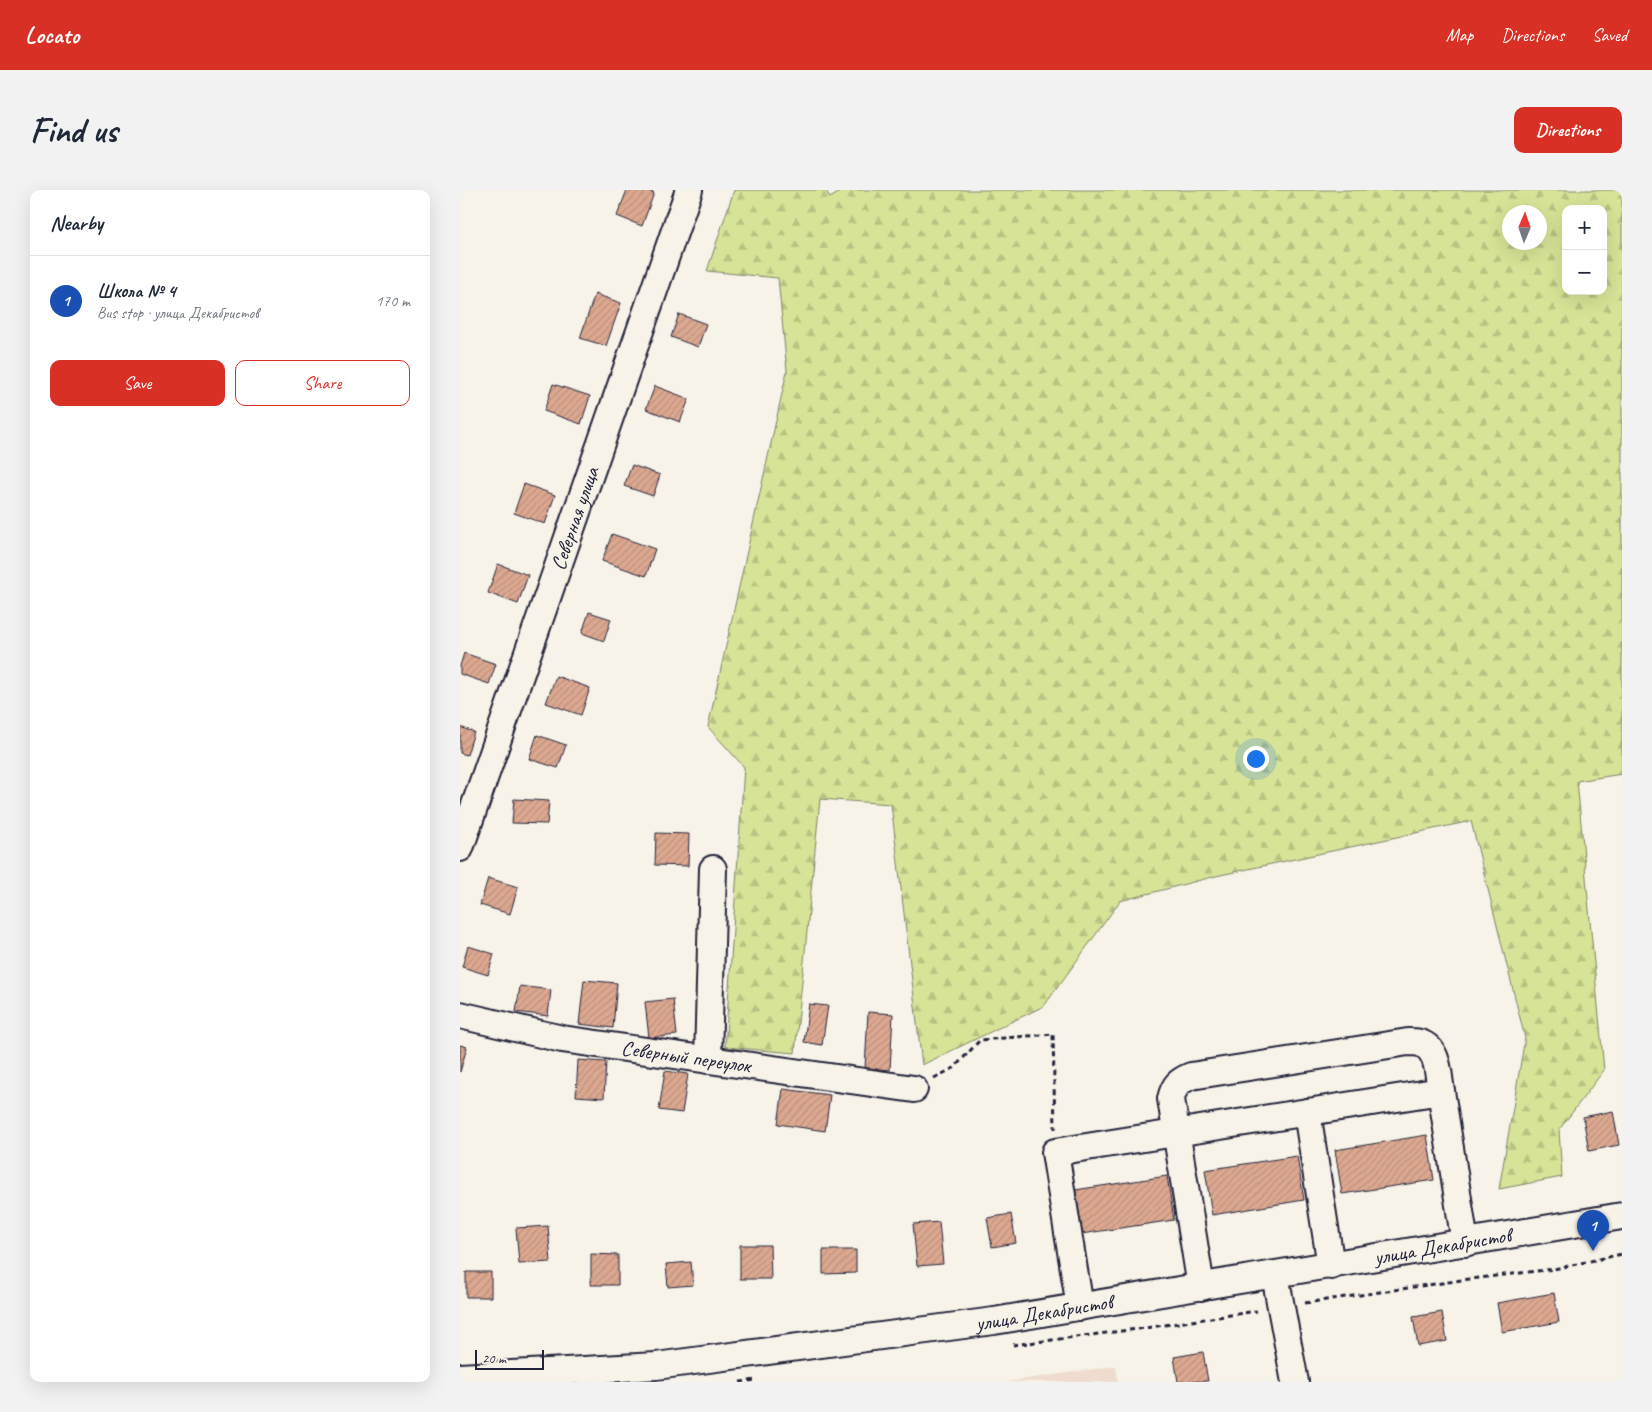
<!DOCTYPE html>
<meta charset="utf-8">
<style>
body{margin:0;font-family:Caveat,sans-serif;background:#f2f2f3;color:#1f2937}
.controls{position:absolute;right:15px;top:15px;display:grid;overflow:hidden;border-radius:10px;box-shadow:0 5px 20px #0002}
.controls button{width:45px;height:45px;display:grid;place-items:center;padding:0;border:0;border-bottom:1px solid #e0e1e3;background:#fff;color:#1f2937;font:25px sans-serif}
.compass{position:absolute;left:1042px;top:15px;width:45px;height:45px;border-radius:50%;background:#fff;box-shadow:0 5px 20px #0002;rotate:2deg}
.scale{position:absolute;left:15px;bottom:12px;width:69px;box-sizing:border-box;padding-left:5px;border:2px solid #22223b;border-top:0;font-size:14px;line-height:18px;white-space:nowrap;color:#22223b;-webkit-text-stroke:4px #f7f3e8;paint-order:stroke}
.you{position:absolute;left:795px;top:568px;width:18px;height:18px;margin:-12px;border:4px solid #fff;border-radius:50%;background:#1a73e8;box-shadow:0 0 0 8px #1a73e833}
.badge{display:grid;place-items:center;width:32px;height:32px;border-radius:50%;background:#d93025;color:#fff;font-size:16px;font-weight:700}
.pin{position:absolute;translate:-50% -41px;filter:drop-shadow(0 1px 2px #0008)}
.pin::after{content:'';position:absolute;top:26px;width:18px;height:15px;background:inherit;clip-path:polygon(0 0,100% 0,50% 100%)}
.list{margin:0;padding:0;list-style:none}
h2{display:flex;justify-content:space-between;align-items:center;height:65px;margin:0;padding:0 20px;font-size:21px}
h2 small{font-size:16px;font-weight:400;color:#747a83}
.list li{display:grid;grid-template-columns:32px 1fr auto;gap:15px;align-items:center;box-sizing:border-box;height:90px;padding:0 20px;border-top:1px solid #e0e1e3}
.list b{display:block;font-size:19px;white-space:nowrap}
.list p{margin:0;font-size:16px;white-space:nowrap;color:#747a83}
.list em{font-size:16px;font-style:normal;color:#747a83}
.actions{display:flex;gap:10px;padding:15px 20px}
.actions a{flex:1;padding:11px 0;border:1px solid #d93025;border-radius:10px;text-align:center;font-size:18px;color:#d93025}
.actions .main{background:#d93025;color:#fff}
.map{position:relative;flex:none;width:1162px;height:1192px;overflow:hidden;border-radius:10px}
header{display:flex;align-items:center;gap:30px;box-sizing:border-box;height:70px;padding:0 25px;background:#d93025;color:#fff}
header strong{font-size:24px}
nav{display:flex;gap:28px;margin-inline-start:auto;font-size:18px}
.intro{display:flex;align-items:center;justify-content:space-between;box-sizing:border-box;height:120px;padding:0 30px}
h1{margin:0;font-size:35px}
.button{padding:12px 22px;border-radius:10px;background:#d93025;color:#fff;font-size:18px;font-weight:700}
main{display:flex;gap:30px;padding:0 30px}
aside{flex:1;background:#fff;border-radius:10px;box-shadow:0 5px 20px #0002}
.map>svg:first-child{display:block}
</style>
<header>
<strong>Locato</strong>
<nav><a>Map</a><a>Directions</a><a>Saved</a></nav>
</header>
<div class="intro"><h1>Find us</h1><a class="button">Directions</a></div>
<main>
<aside>
<h2>Nearby<small></small></h2>
<ul class="list">
<li><span class="badge" style="background:#1a4fb4">1</span><div><b>Школа № 4</b><p>Bus stop · улица Декабристов</p></div><em>170 m</em></li>
</ul>
<div class="actions"><a class="main">Save</a><a>Share</a></div>
</aside>
<div class="map">
<svg width="1162" height="1192" viewBox="0 0 1162 1192">
<defs>
<pattern id="forest-firs" width="22" height="20" patternUnits="userSpaceOnUse" patternTransform="scale(1.25)"><rect width="22" height="20" fill="#d7e396"/><path d="M5 1l3.5 6h-7zM16 11l3.5 6h-7z" fill="#b8c282"/></pattern>
<pattern id="building-hatch" width="6" height="6" patternUnits="userSpaceOnUse" patternTransform="scale(1.25)"><rect width="6" height="6" fill="#dca890"/><path d="M-1 1l2-2M0 6l6-6M5 7l2-2" fill="none" stroke="#bc907d"/></pattern>
</defs>
<rect width="100%" height="100%" fill="#f7f3e8"/>
<filter id="ink" filterUnits="userSpaceOnUse"><feTurbulence type="fractalNoise" baseFrequency=".02" numOctaves="2"/><feDisplacementMap in="SourceGraphic" scale="10" xChannelSelector="R" yChannelSelector="G"/><feConvolveMatrix kernelMatrix="1 2 1 2 8 2 1 2 1" color-interpolation-filters="sRGB"/></filter>
<g filter="url(#ink)">
<!-- built -->
<path fill="#efdcce" d="M 656,1176 L 658,1192 L 545,1192 Z"/>
<!-- forest -->
<path fill="url(#forest-firs)" stroke="#7c8268" fill-rule="evenodd" d="M 274,0 L 366,0 L 370,8 L 383,0 L 1162,0 L 1162,584 L 1117,591 L 1144,880 L 1099,940 L 1102,987 L 1039,999 L 1065,848 L 1011,631 L 756,686 L 660,711 L 584,816 L 462,875 L 431,614 L 360,609 L 335,863 L 265,857 L 284,577 L 248,537 L 327,181 L 318,88 L 247,81 ZM 1106,19 L 1143,19 L 1143,101 L 1106,101 ZM 1050,22 L 1080,22 L 1080,52 L 1050,52 Z"/>
<!-- building -->
<path fill="url(#building-hatch)" stroke="#22223b" d="M 167,0 L 186,0 L 194,3 L 182,36 L 157,26 Z
M 135,104 L 161,113 L 146,156 L 120,148 Z
M 219,124 L 246,134 L 238,157 L 211,147 Z
M 93,194 L 130,206 L 121,234 L 84,221 Z
M 195,196 L 229,209 L 220,232 L 186,219 Z
M 172,275 L 200,285 L 193,306 L 164,296 Z
M 64,294 L 95,305 L 85,334 L 54,323 Z
M 152,344 L 195,359 L 186,386 L 142,371 Z
M 38,374 L 68,385 L 58,414 L 28,403 Z
M 129,422 L 151,429 L 144,451 L 122,443 Z
M 4,463 L 36,474 L 29,494 L 0,484 L 0,476 Z
M 96,486 L 130,498 L 121,525 L 86,513 Z
M 0,537 L 14,542 L 7,565 L 0,563 Z
M 77,545 L 106,555 L 98,578 L 69,569 Z
M 54,609 L 89,611 L 87,634 L 52,633 Z
M 196,643 L 229,644 L 228,676 L 195,675 Z
M 28,688 L 58,697 L 50,724 L 20,715 Z
M 8,756 L 34,764 L 28,785 L 2,777 Z
M 124,790 L 157,793 L 153,838 L 119,834 Z
M 60,796 L 91,800 L 88,826 L 56,822 Z
M 213,809 L 217,845 L 189,848 L 185,812 Z
M 349,814 L 368,816 L 362,855 L 344,852 Z
M 408,822 L 433,824 L 430,880 L 405,878 Z
M 0,855 L 7,857 L 0,882 Z
M 118,870 L 146,872 L 144,908 L 116,906 Z
M 205,881 L 228,884 L 222,923 L 199,920 Z
M 323,899 L 370,905 L 365,941 L 318,934 Z
M 1153,921 L 1159,955 L 1129,961 L 1123,927 Z
M 967,945 L 974,990 L 882,1004 L 875,960 Z
M 837,966 L 844,1010 L 752,1025 L 745,980 Z
M 707,986 L 714,1030 L 621,1044 L 615,1000 Z
M 551,1024 L 556,1053 L 532,1057 L 527,1028 Z
M 479,1032 L 483,1074 L 457,1076 L 453,1034 Z
M 88,1036 L 91,1072 L 59,1074 L 56,1038 Z
M 280,1055 L 310,1055 L 311,1089 L 280,1089 Z
M 363,1060 L 396,1060 L 396,1083 L 363,1084 Z
M 131,1064 L 158,1065 L 158,1095 L 131,1095 Z
M 231,1072 L 233,1095 L 208,1097 L 206,1074 Z
M 6,1082 L 31,1082 L 31,1107 L 6,1107 Z
M 1094,1103 L 1099,1132 L 1042,1142 L 1037,1113 Z
M 982,1122 L 987,1151 L 958,1156 L 953,1127 Z
M 743,1162 L 748,1191 L 718,1192 L 714,1167 Z"/>
<g fill="none" stroke-linecap="round" stroke-linejoin="round">
<!-- minor casing -->
<g stroke="#22223b" stroke-width="30">
<g id="minor">
<path id="s1" d="M 0,658 L 229,0"/>
<path id="s2" d="M 0,825 L 102,849 L 454,899"/>
<path d="M 248,870 L 253,679"/>
<path d="M 847,922 L 871,1076"/>
<path d="M 815,1085 L 835,1192"/>
<path d="M 741,1097 L 711,909 C 714,895 719,891 731,886 L 948,852 C 951,852 956,852 960,853 C 979,859 978,885 981,901"/>
<path d="M 620,1117 L 595,962 L 981,901 L 1005,1053"/>
<path id="s3" d="M 0,1187 L 196,1176 L 534,1131 L 1162,1026"/>
</g>
</g>
<!-- path -->
<path stroke="#22223b" stroke-width="3" stroke-dasharray="5 4" stroke-linecap="butt" d="M 474,888 L 494,878 L 520,850 L 593,844 L 595,939
M 845,1113 L 1002,1090 L 1094,1079 L 1162,1064
M 553,1155 L 685,1138 L 797,1121
M 280,1192 L 297,1190"/>
<!-- minor -->
<use href="#minor" stroke="#f7f3e8" stroke-width="26"/>
</g>
</g>
<g text-anchor="middle" dominant-baseline="central" stroke-width="4" stroke-linejoin="round" paint-order="stroke">
<!-- street labels -->
<g font-size="21" fill="#22223b" stroke="#f7f3e8">
<text stroke="none"><textPath href="#s1" startOffset="349">Северная улица</textPath></text>
<text stroke="none"><textPath href="#s2" startOffset="230">Северный переулок</textPath></text>
<text stroke="none"><textPath href="#s3" startOffset="992">улица Декабристов</textPath></text>
<text stroke="none"><textPath href="#s3" startOffset="588">улица Декабристов</textPath></text>
</g>
</g>
</svg>
<div class="controls">
<button>+</button>
<button>−</button>
</div>
<svg class="compass" viewBox="-18 -18 36 36"><path d="M0-13l5 13h-10z" fill="#e53935"/><path d="M0 13l5-13h-10z" fill="#747a83"/></svg>
<div class="scale">20 m</div>
<div class="you"></div>
<div class="pin badge" style="left:1133px;top:1061px;background:#1a4fb4">1</div>
</div>
</main>
